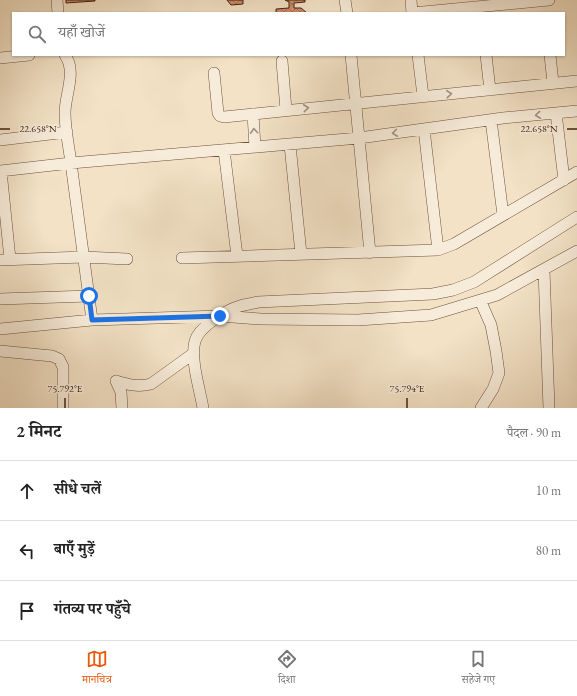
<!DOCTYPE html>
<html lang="hi">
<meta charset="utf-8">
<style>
body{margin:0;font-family:"EB Garamond","Noto Serif Devanagari",serif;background:#f2f2f2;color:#222}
.stop{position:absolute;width:12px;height:12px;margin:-9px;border:3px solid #1a73e8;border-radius:50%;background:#fff}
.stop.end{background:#1a73e8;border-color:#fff;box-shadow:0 1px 4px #0008}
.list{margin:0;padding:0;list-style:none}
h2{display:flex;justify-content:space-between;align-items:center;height:52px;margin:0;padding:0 16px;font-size:17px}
h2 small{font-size:13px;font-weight:400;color:#767676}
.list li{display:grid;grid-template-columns:26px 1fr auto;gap:12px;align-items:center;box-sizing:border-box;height:60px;padding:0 16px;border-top:1px solid #e0e0e0}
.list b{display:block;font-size:15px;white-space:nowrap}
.list em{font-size:13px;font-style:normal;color:#767676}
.icon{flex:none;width:22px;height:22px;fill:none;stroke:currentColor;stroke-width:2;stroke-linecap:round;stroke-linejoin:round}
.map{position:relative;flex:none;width:577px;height:408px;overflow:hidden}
.search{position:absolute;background:#fff;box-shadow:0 1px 3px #0004;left:12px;right:12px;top:12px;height:44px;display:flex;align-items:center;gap:10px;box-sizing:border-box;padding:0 14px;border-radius:0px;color:#767676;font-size:15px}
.sheet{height:232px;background:#fff}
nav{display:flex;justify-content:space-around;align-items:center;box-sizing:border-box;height:56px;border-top:1px solid #e0e0e0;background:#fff;font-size:11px;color:#767676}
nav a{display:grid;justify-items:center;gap:2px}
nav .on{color:#ea580c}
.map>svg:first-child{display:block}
</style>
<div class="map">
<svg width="577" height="408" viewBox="0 0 577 408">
<defs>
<pattern id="building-cross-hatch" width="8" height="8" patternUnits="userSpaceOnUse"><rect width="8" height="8" fill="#d28e6a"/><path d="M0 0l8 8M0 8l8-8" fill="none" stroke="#ac7456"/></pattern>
</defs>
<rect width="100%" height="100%" fill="#f3e2c6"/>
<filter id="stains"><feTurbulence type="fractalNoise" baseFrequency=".005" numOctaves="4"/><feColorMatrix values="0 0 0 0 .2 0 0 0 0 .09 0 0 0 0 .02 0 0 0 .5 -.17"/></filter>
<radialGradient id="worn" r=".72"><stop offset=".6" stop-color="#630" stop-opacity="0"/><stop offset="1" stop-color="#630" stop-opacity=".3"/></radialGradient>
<!-- building -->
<path fill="url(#building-cross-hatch)" stroke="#412012" d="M 66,0 L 95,0 L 95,1 L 66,3 Z
M 227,0 L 243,0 L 243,4 L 231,5 Z
M 285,0 L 305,0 L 305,2 L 294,3 L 294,8 L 301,8 L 307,13 L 276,13 L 276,9 L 289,8 L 289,2 Z"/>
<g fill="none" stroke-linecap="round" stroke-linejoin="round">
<!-- minor casing -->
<g stroke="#6e503f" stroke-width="12">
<path id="minor" d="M 57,0 L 58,13
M 345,0 L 347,13
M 411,0 L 412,13
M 413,13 L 549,0
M 351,55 L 370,253
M 418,55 L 423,96
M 486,55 L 490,90
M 550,55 L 553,83
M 0,58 L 29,55
M 282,61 L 286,110
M 214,73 L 218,113 L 220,116 L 224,117 L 577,81
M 556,113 L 564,180
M 253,114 L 255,147
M 491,120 L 503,215
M 424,129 L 438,250
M 0,140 L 67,132
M 290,145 L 301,254
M 224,150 L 237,256
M 0,171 L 71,163 C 69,147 65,130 65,113 C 65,94 77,72 65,55
M 1,171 L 10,259
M 182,258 L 438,250 L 454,244 L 577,172
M 0,260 L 84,257 L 127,259
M 544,270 L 549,408
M 0,299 L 89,296
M 480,300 L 491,325 L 496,351 L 499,373 L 493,389 L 481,408
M 92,320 L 71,163 L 359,138 L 503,118 L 577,111
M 0,329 L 92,320 L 220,316 L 261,319 L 358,320 L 431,315 L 497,295 L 577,251
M 0,351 L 52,356 L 59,359 L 63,367 L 63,408
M 116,381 C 129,385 138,387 151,384 L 194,353
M 116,381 L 121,392 L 122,408
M 203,408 C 200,390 190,359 195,341 C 199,327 226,310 240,306 C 246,304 252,304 258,302 L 433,294 L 453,290 L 474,282 L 577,217"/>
</g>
<!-- minor -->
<use href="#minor" stroke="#f7ecda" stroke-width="11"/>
</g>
<!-- one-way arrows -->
<defs><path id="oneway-chevron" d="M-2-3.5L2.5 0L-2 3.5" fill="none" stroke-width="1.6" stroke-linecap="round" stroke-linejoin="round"/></defs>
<g stroke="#a59080">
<use href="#oneway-chevron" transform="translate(449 94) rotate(-5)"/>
<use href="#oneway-chevron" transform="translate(306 108) rotate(-6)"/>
<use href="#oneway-chevron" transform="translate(538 115) rotate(174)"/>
<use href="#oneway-chevron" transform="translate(254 131) rotate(-94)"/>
<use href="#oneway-chevron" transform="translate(395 133) rotate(172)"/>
</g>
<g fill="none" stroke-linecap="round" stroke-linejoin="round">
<!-- route -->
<path stroke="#1a73e8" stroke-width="5" d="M 89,296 L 92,320 L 220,316"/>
</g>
<!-- ticks -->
<path fill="none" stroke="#412012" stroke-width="1.5" d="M 0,129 L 10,129M 567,129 L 577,129M 65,398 L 65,408M 407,398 L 407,408"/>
<g font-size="10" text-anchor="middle" fill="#412012" stroke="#f7ecda" stroke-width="3" stroke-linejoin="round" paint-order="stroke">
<text x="38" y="132">22.658°N</text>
<text x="539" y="132">22.658°N</text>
<text x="65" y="392">75.792°E</text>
<text x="407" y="392">75.794°E</text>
</g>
<rect width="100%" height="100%" filter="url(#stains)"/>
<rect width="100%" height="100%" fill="url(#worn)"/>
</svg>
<div class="stop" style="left:89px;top:296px"></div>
<div class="stop end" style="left:220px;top:316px"></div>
<div class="search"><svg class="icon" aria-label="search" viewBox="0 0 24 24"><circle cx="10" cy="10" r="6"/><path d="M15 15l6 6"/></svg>यहाँ खोजें</div>
</div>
<section class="sheet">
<h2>2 मिनट<small>पैदल · 90 m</small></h2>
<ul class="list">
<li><svg class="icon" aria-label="ahead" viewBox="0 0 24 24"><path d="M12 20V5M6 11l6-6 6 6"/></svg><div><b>सीधे चलें</b></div><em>10 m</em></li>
<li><svg class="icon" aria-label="left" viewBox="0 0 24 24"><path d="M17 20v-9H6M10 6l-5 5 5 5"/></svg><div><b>बाएँ मुड़ें</b></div><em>80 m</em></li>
<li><svg class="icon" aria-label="arrive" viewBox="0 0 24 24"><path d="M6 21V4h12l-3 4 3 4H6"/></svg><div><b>गंतव्य पर पहुँचे</b></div></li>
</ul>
</section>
<nav>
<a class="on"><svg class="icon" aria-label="map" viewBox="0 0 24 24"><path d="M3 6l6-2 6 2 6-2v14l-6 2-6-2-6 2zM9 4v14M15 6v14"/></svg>मानचित्र</a>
<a><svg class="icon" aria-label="directions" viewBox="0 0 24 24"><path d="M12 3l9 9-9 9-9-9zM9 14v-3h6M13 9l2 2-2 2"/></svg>दिशा</a>
<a><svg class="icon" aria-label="saved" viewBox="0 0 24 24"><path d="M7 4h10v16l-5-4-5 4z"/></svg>सहेजे गए</a>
</nav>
